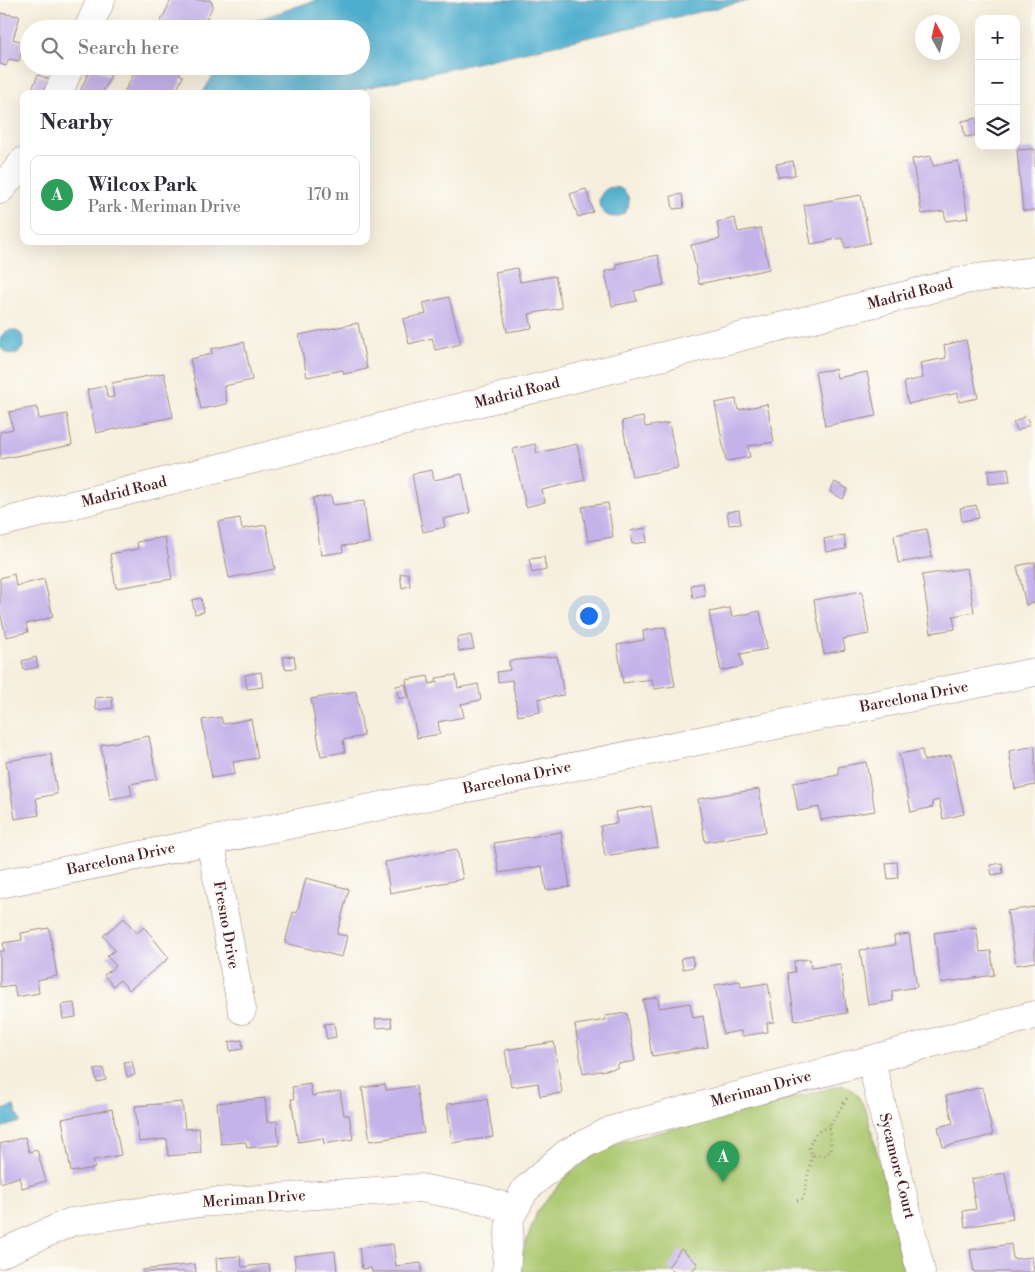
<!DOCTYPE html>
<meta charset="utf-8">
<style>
body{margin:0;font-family:"Libre Bodoni",serif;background:#f7f7f7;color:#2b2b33}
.controls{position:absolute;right:15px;top:15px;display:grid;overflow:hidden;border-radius:10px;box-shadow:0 5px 20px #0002}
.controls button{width:45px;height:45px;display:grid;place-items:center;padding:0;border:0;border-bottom:1px solid #e1e1e2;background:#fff;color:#2b2b33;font:25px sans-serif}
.compass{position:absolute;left:915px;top:15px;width:45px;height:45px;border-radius:50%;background:#fff;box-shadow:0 5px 20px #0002;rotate:352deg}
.you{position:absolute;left:588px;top:615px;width:18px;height:18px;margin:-12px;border:4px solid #fff;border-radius:50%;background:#1a73e8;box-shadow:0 0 0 8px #1a73e833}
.badge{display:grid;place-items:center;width:32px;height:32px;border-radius:50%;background:#0f766e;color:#fff;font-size:16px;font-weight:700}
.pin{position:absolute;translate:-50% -41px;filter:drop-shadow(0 1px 2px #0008)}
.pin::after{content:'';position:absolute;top:26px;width:18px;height:15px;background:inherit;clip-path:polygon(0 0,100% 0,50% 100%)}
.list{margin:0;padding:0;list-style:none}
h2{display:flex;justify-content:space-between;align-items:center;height:65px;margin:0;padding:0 20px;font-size:21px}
h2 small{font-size:16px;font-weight:400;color:#7c7c81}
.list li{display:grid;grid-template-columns:32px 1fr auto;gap:15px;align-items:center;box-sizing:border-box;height:80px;margin:0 10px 10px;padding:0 10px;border:1px solid #e1e1e2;border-radius:10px}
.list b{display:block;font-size:19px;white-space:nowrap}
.list p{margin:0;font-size:16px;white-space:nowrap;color:#7c7c81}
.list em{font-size:16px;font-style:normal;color:#7c7c81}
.icon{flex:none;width:28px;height:28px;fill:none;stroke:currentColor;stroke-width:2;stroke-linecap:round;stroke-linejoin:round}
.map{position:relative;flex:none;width:1035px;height:1272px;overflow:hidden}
.search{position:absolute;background:#fff;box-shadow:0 5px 20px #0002;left:20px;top:20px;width:350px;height:55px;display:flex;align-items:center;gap:12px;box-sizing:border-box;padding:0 18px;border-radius:28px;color:#7c7c81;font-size:19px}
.panel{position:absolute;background:#fff;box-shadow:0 5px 20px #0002;left:20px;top:90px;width:350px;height:155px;border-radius:10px}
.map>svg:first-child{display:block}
</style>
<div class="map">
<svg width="1035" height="1272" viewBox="0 0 1035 1272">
<rect width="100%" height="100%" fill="#fdfcf7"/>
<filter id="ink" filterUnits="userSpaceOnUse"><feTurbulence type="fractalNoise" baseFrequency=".02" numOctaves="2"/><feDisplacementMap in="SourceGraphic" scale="10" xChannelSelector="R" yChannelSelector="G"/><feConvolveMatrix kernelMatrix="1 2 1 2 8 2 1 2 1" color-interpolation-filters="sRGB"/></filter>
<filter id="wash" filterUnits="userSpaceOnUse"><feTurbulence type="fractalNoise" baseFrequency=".0096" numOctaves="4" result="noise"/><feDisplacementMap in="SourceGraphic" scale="20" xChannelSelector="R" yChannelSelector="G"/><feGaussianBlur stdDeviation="1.12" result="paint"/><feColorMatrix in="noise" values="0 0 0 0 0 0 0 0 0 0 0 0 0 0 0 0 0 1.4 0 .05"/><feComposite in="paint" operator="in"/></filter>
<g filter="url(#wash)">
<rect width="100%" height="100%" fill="#f6efdd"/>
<!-- green -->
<path fill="#abc86f" stroke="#7a744d" d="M 843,1085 C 856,1090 861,1100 867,1113 L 891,1208 L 903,1272 L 518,1272 L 525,1245 L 537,1212 L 567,1175 L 606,1146 Z"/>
<!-- water -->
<path fill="#50aece" stroke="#4d667c" d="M 316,0 L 751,0 L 340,94 L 202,94 L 219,66 L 361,66 L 361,29 L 242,29 L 245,24 Z
M599 202a15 15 0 1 1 30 0a15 15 0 1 1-30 0Z
M0 342a12 12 0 1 1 24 0a12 12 0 1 1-24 0Z
M 14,1106 L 20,1122 L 0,1128 L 0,1111 Z"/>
<g id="blocks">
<!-- building -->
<path fill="#c4b3e9" d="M 171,0 L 210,0 L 213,5 L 202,29 L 157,29 Z
M 0,13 L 20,16 L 13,39 L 23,42 L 19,61 L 9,59 L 6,66 L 0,64 Z
M 138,66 L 183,66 L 179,74 L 183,76 L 175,94 L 123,94 Z
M 91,67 L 111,76 L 102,94 L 79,94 Z
M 38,75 L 56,82 L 51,94 L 30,94 Z
M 977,118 L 979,135 L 965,137 L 962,121 Z
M 1035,149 L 1035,210 L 1023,211 L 1017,150 Z
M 931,156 L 933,166 L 958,161 L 968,218 L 946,221 L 944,211 L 922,214 L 912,159 Z
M 793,161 L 795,175 L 778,177 L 776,164 Z
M 586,189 L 593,212 L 578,217 L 570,194 Z
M 682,194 L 684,208 L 673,209 L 671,196 Z
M 861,195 L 870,243 L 845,248 L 843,238 L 811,244 L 804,205 Z
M 735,218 L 738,232 L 761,228 L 769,269 L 699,284 L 691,245 L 720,239 L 717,222 Z
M 658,255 L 664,285 L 634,291 L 637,301 L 612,306 L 605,271 L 617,269 L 616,264 Z
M 517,268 L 520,282 L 555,276 L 562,308 L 529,314 L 532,328 L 507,332 L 495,272 Z
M 449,297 L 461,344 L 435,350 L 432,338 L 409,344 L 403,319 L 426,314 L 423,303 Z
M 358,323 L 367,369 L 344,374 L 343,370 L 307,377 L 299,335 Z
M 966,340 L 978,398 L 959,402 L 958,393 L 908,404 L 904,382 L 923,378 L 920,363 L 946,358 L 944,345 Z
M 244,342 L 252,380 L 224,386 L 227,404 L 201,409 L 190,359 L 212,354 L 211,349 Z
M 835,369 L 837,378 L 867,372 L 876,416 L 825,426 L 815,372 Z
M 164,373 L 173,417 L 96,433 L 87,390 L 105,386 L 108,398 L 114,397 L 112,383 Z
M 736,399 L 738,410 L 767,404 L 774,442 L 748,446 L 750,457 L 726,461 L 715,403 Z
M 37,407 L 39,419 L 67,414 L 72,445 L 0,459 L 0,432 L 13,429 L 9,412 Z
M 1025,416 L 1030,424 L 1018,431 L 1013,423 Z
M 643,417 L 645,427 L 669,423 L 678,468 L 632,477 L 622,421 Z
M 535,444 L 537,453 L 577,444 L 585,480 L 542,490 L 545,502 L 526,507 L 513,449 Z
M 1008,468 L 1010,482 L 989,484 L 988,470 Z
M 432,470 L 434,480 L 462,474 L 470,513 L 443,519 L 445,527 L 423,532 L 412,474 Z
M 835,482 L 848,489 L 843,499 L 830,492 Z
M 331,496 L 333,505 L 364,501 L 369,543 L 342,546 L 343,552 L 321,555 L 313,498 Z
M 608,503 L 613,537 L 588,541 L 582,507 Z
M 976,505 L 979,518 L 962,521 L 960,508 Z
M 739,510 L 741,524 L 729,525 L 727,512 Z
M 240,518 L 242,529 L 266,525 L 275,569 L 229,578 L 218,522 Z
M 645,528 L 647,542 L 632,544 L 630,531 Z
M 927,529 L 932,557 L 898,563 L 894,535 Z
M 844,535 L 846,549 L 826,552 L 824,539 Z
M 165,537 L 172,579 L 116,588 L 110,554 L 138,549 L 137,542 Z
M 544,557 L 546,570 L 532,573 L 529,559 Z
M 1035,562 L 1035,602 L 1026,605 L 1017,566 Z
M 967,568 L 974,612 L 953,616 L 955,629 L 931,633 L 922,575 Z
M 408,573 L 410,586 L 402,588 L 400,574 Z
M 14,574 L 16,586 L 44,579 L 53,617 L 26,624 L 28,632 L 6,637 L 0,612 L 0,578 Z
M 703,583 L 705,596 L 693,598 L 691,585 Z
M 862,591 L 869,634 L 843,639 L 845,650 L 824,654 L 814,600 Z
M 201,598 L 204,612 L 195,614 L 192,600 Z
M 730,608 L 732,617 L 760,611 L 767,649 L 740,654 L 743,666 L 721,671 L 709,612 Z
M 665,627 L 675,686 L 654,689 L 652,679 L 623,683 L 617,645 L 644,640 L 643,631 Z
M 471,635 L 474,649 L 459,651 L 457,638 Z
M 294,656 L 296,668 L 285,669 L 283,657 Z
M 557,656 L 564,695 L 538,699 L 540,712 L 518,716 L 512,680 L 498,682 L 497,672 L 510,670 L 509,661 Z
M 36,657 L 38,667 L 24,670 L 22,661 Z
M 261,672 L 263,687 L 247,689 L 245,675 Z
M 456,675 L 458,688 L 478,684 L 481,700 L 461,704 L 464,717 L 438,722 L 440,734 L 417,738 L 406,680 L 428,676 L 430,684 L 437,682 L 436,678 Z
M 405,684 L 408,697 L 399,699 L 396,686 Z
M 356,691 L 364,736 L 343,740 L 345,752 L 321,756 L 311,699 Z
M 112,696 L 113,708 L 96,710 L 95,698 Z
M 221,717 L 223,724 L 251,719 L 258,758 L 233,762 L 235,774 L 212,778 L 202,720 Z
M 149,736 L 157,779 L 130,784 L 132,795 L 110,799 L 101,745 Z
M 1035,746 L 1035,785 L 1015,789 L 1009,751 Z
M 922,750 L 924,761 L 951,755 L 964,814 L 943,819 L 939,800 L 932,802 L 933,807 L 911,812 L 899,754 Z
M 51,754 L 57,794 L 36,798 L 39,815 L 15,819 L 6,761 Z
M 866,762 L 875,811 L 821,820 L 819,807 L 798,811 L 793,783 L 839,775 L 838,767 Z
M 759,789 L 766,832 L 705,842 L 698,799 Z
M 651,806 L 658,847 L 605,856 L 600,826 L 617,823 L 615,812 Z
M 561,832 L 570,887 L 546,890 L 542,866 L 499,873 L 494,843 Z
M 457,849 L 463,879 L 390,893 L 385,862 Z
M 897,862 L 898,878 L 888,879 L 886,863 Z
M 1002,863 L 1003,873 L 992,875 L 990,865 Z
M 306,878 L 349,889 L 337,934 L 347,936 L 342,957 L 285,943 L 293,912 L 297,913 Z
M 1035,907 L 1035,962 L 1016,965 L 1007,911 Z
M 124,918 L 137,933 L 144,927 L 169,958 L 129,990 L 120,980 L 113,986 L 104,975 L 116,966 L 107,956 L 115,950 L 103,936 Z
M 976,927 L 980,952 L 991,951 L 994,975 L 941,983 L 934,933 Z
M 49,928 L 57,976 L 37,980 L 39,993 L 16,997 L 14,985 L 0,987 L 0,951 L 4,951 L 3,943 L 22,940 L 21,933 Z
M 909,934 L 917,987 L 892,991 L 893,1001 L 868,1005 L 860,950 L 895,945 L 894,936 Z
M 692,956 L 694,967 L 683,969 L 681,958 Z
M 810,959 L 811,968 L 840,964 L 847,1013 L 795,1021 L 788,973 L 795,972 L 794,961 Z
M 740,981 L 741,987 L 768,983 L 774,1022 L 767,1023 L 768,1032 L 742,1036 L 741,1031 L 723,1034 L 715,985 Z
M 658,997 L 659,1008 L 690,1003 L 693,1018 L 703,1016 L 708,1047 L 652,1056 L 643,1000 Z
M 74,1003 L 76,1017 L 63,1019 L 61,1005 Z
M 627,1013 L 635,1061 L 617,1064 L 617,1068 L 583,1074 L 575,1025 L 606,1020 L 605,1016 Z
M 391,1018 L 392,1027 L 376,1028 L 375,1019 Z
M 334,1023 L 336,1037 L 327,1039 L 324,1024 Z
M 242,1040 L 243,1049 L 230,1051 L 229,1042 Z
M 554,1042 L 562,1093 L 540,1096 L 538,1083 L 511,1087 L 505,1050 Z
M 132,1061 L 135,1075 L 127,1077 L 124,1062 Z
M 103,1068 L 106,1080 L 97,1082 L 94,1070 Z
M 310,1084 L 312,1096 L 340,1091 L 344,1115 L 349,1115 L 353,1139 L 324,1144 L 323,1138 L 298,1142 L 291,1099 L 294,1099 L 292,1087 Z
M 385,1084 L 386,1090 L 416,1086 L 424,1133 L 370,1141 L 362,1088 Z
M 982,1087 L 993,1135 L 943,1147 L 938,1127 L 953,1123 L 946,1096 Z
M 265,1098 L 267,1122 L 277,1121 L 279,1145 L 247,1148 L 246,1142 L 221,1144 L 217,1103 Z
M 487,1099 L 493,1137 L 452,1143 L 447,1104 Z
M 182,1102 L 185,1129 L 199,1128 L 201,1153 L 168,1156 L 167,1139 L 139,1142 L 135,1106 Z
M 112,1109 L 121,1155 L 93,1160 L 95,1168 L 71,1172 L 62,1119 Z
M 25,1137 L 29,1152 L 37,1150 L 46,1181 L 22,1188 L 19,1177 L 0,1183 L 0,1144 Z
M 1005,1173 L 1013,1219 L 965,1227 L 963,1211 L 976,1209 L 971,1179 Z
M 393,1244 L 396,1266 L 421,1263 L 422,1272 L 372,1272 L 371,1268 L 362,1269 L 359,1248 Z
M 1011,1244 L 1013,1259 L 1032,1257 L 1034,1272 L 974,1272 L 970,1250 Z
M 681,1249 L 698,1264 L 691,1272 L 674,1272 L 668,1267 Z
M 335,1251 L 337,1272 L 296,1272 L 294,1256 Z
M 240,1256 L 242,1267 L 269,1264 L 270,1272 L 217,1272 L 216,1258 Z
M 195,1264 L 196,1272 L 142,1272 L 142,1270 Z"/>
</g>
</g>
<g filter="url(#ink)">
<use href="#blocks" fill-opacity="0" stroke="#a08784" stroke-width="1"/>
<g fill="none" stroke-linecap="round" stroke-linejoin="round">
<!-- minor casing -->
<g stroke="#a08784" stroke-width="29">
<path id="minor" d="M 88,29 L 101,0
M 58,94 L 70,66
M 0,190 L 24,161
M 0,523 L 970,279 L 1035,271
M 210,840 L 242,1010
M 0,884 L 1035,672
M 871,1060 L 921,1272
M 0,1254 L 71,1222 L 199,1203 L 420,1188 L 484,1200 L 514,1210
M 506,1272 L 510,1218 L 525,1190 L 567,1153 L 612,1130 L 1035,1015"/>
</g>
<!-- path -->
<path stroke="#a08784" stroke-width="3" stroke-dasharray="1 4" stroke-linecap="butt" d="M 829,1127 C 817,1130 813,1136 809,1147 L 812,1155 L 825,1155 L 831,1150 L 829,1127 L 847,1098
M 797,1201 L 803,1199 L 812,1155"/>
<!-- minor -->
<use href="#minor" stroke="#fff" stroke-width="28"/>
</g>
</g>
<g text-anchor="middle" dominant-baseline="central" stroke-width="4" stroke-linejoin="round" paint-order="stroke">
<!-- street labels -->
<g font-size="15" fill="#4a1f2b" stroke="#fdfcf7">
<text transform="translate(910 294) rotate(-14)">Madrid Road</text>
<text transform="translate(517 393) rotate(-14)">Madrid Road</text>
<text transform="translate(124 492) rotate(-14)">Madrid Road</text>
<text transform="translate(914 697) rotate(-11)">Barcelona Drive</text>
<text transform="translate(517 778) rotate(-12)">Barcelona Drive</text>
<text transform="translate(121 859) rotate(-12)">Barcelona Drive</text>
<text transform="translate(226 925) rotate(80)">Fresno Drive</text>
<text transform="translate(761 1089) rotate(-15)">Meriman Drive</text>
<text transform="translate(897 1166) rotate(76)">Sycamore Court</text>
<text transform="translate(254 1199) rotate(-4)">Meriman Drive</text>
</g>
</g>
</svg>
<div class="controls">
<button>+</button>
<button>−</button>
<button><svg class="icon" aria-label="layers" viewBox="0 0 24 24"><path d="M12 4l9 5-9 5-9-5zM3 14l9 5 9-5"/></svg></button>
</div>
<svg class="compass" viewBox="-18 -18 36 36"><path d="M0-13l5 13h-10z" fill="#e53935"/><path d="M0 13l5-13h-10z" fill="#7c7c81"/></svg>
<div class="you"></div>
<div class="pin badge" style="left:723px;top:1182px;background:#2e9e5b">A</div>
<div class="search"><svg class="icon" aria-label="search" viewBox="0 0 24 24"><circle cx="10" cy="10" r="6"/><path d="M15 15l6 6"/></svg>Search here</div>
<section class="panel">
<h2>Nearby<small></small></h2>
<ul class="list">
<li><span class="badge" style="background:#2e9e5b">A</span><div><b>Wilcox Park</b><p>Park · Meriman Drive</p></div><em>170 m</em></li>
</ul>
</section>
</div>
